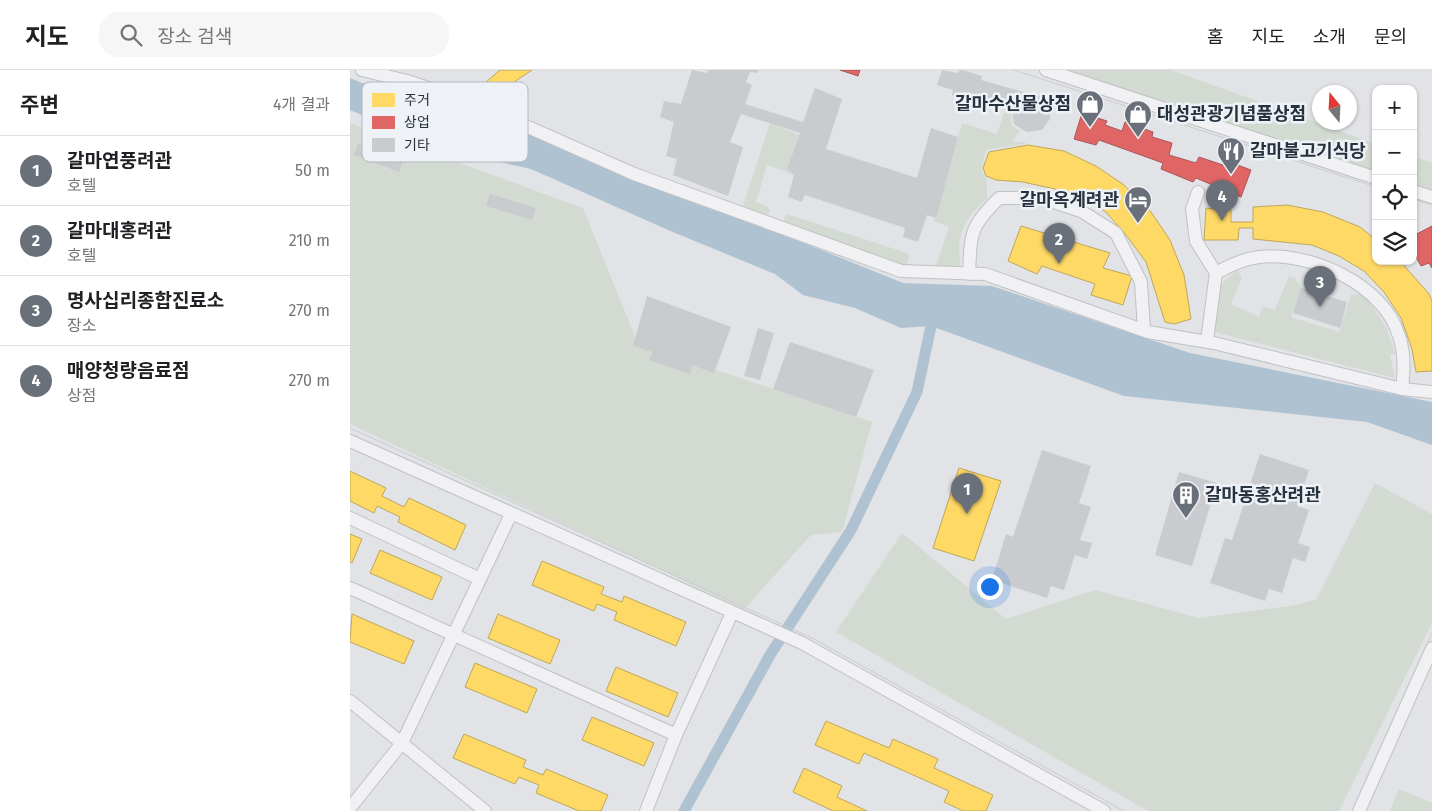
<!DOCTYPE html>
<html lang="ko">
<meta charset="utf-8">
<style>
body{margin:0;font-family:"Fira Sans","Noto Sans KR",sans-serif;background:#f6f6f6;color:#202124}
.controls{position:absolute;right:15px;top:15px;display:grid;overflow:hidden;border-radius:10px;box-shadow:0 1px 4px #0004}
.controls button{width:45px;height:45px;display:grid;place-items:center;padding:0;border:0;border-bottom:1px solid #e0e0e0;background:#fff;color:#202124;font:25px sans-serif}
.compass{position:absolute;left:962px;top:15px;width:45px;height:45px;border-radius:50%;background:#fff;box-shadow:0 1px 4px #0004;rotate:342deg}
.you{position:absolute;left:639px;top:516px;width:18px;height:18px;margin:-12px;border:4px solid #fff;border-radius:50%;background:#1a73e8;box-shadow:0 0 0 8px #1a73e833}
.badge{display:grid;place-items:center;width:32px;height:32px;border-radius:50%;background:#697079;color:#fff;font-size:16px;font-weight:700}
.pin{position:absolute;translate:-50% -41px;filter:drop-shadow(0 1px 2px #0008)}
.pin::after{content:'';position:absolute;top:26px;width:18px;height:15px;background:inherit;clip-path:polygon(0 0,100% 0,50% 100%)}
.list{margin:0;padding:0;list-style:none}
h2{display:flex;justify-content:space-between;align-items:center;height:65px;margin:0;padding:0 20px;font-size:21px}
h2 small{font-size:16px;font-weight:400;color:#757577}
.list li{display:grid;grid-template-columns:32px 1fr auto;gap:15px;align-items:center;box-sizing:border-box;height:70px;padding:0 20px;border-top:1px solid #e0e0e0}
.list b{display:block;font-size:19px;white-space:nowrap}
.list p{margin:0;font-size:16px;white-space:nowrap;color:#757577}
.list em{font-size:16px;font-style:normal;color:#757577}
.icon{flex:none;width:28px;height:28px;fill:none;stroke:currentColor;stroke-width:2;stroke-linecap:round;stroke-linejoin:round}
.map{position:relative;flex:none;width:1082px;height:741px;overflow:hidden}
header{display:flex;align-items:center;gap:30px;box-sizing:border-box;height:70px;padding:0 25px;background:#fff;border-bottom:1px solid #e0e0e0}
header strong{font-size:24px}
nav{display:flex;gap:28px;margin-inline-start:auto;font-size:18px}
.search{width:350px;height:45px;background:#f6f6f6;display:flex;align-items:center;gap:12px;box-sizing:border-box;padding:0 18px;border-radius:20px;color:#757577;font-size:19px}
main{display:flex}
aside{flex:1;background:#fff}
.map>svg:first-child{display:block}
</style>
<header>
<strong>지도</strong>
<div class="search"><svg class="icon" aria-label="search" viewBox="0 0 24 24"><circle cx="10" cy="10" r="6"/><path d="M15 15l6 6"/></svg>장소 검색</div>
<nav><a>홈</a><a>지도</a><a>소개</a><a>문의</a></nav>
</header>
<main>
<aside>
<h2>주변<small>4개 결과</small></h2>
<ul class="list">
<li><span class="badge">1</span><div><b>갈마연풍려관</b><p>호텔</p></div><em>50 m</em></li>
<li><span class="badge">2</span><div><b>갈마대홍려관</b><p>호텔</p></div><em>210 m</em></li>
<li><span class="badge">3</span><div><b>명사십리종합진료소</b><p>장소</p></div><em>270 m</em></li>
<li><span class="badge">4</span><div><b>매양청량음료점</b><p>상점</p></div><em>270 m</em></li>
</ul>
</aside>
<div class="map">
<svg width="1082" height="741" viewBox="0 0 1082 741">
<rect width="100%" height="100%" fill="#e1e3e6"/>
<!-- green -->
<path fill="#d2dad1" d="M 696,0 L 821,0 L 1026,74 L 1026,108 Z
M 655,40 L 661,43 L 662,56 L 670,61 L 662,71 L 678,73 L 636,80 L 631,100 L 637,110 L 637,129 C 620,144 612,153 609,177 C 609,184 611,190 609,197 L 586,196 L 599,157 L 584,151 L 612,53 L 647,64 Z
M 0,53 L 233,138 L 288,274 L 522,352 L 492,462 L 461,465 L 394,539 L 0,354 Z
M 420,53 L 449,65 L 437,99 L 444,105 L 417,95 L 406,132 L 418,137 L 420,141 L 415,146 L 393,136 Z
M 1063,86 L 1082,93 L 1082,127 L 1063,121 Z
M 437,144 L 557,183 L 559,186 L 556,196 L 534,190 L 435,153 L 434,148 Z
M 887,200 L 892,207 L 881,234 L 909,247 L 913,236 L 925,240 L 939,206 L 945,208 L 951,218 L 941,247 L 989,262 L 1001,225 L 1014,224 L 1036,257 L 1045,283 L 1040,285 L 1045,308 L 864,262 L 870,215 Z
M 1025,413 L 1082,444 L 1082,553 L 989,741 L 798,741 L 486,562 L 552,463 L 656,549 L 745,520 L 849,548 L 940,536 L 966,530 Z
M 1049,719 L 1082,733 L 1082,741 L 1040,741 Z"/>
<!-- water -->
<path fill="#afc2d2" d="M 0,8 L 12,13 L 91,26 L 553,213 L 642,216 L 840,283 L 1082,332 L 1082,375 L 1017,352 L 774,326 L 581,256 L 551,258 L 505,238 L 453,225 L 425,204 L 318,160 L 181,99 L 91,79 L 0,40 Z"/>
<!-- homes -->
<path fill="#ffd966" stroke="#bea75a" d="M 150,0 L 182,0 L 167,10 L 147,28 L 135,13 Z
M 678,75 L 714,81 L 746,96 L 774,115 L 801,142 L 820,170 L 834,205 L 841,249 L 824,254 L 815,252 L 796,192 L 776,165 L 756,142 L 732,128 L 705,119 L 673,112 L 646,110 L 636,106 L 633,98 L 639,82 Z
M 937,135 L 973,142 L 1010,157 L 1026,170 L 1026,191 L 1050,191 L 1079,224 L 1082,231 L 1082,301 L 1066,302 L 1062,279 L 1051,248 L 1034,222 L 1014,201 L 989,186 L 962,175 L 903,169 L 903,158 L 889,158 L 888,170 L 854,170 L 856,138 L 881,140 L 881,152 L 903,152 L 903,137 Z
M 671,156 L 760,183 L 753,198 L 782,206 L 773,235 L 741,225 L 745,214 L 692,196 L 687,204 L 658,191 Z
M 609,398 L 651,411 L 624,491 L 583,478 Z
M 0,401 L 36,418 L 32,426 L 54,437 L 59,428 L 116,455 L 105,480 L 48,452 L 50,447 L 27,436 L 24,443 L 0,431 Z
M 0,464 L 12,469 L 2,493 L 0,492 Z
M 30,480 L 92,507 L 82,530 L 20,503 Z
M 192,491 L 254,517 L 251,524 L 272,532 L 274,526 L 336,552 L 326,576 L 264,550 L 267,542 L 247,534 L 244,541 L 182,515 Z
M 2,544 L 64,571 L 54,594 L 0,572 Z
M 148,544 L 210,570 L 200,594 L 138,568 Z
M 125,593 L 187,619 L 177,643 L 115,617 Z
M 266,597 L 328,623 L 318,647 L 256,621 Z
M 242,647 L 304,673 L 294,696 L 232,670 Z
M 476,651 L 539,678 L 543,669 L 588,689 L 584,698 L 643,725 L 636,741 L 613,741 L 594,732 L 599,721 L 514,683 L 509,694 L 465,675 Z
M 114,664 L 176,690 L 173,697 L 193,705 L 196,699 L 258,725 L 251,741 L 229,741 L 186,723 L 189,715 L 169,707 L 165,714 L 103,688 Z
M 454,698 L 492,716 L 487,727 L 517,741 L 483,741 L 443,722 Z"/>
<!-- shops -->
<path fill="#e06666" stroke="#a9565a" d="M 490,0 L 510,0 L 508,6 Z
M 732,43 L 757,51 L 755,55 L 772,61 L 775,52 L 803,62 L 802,67 L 822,73 L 819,85 L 846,93 L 849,87 L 873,95 L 874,90 L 901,100 L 891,127 L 846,108 L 843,112 L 811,99 L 813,93 L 749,70 L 746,75 L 724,69 Z
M 1082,156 L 1082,198 L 1079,193 L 1071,196 L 1063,182 L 1063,166 Z"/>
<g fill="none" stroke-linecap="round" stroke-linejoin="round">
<!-- canal -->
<path stroke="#afc2d2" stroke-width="11" d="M 334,741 L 420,585 L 501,460 L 567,322 L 581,256"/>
</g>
<!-- building -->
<path fill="#c9cbce" d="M 342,0 L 357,3 L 358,0 L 409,0 L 407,3 L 400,2 L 396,12 L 402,15 L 395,34 L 453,52 L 465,18 L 492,29 L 476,79 L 567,108 L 581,58 L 608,67 L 586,148 L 577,145 L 568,172 L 553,167 L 555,158 L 455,125 L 452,132 L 438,127 L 444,105 L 437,99 L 450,63 L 391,44 L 380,72 L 393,77 L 378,126 L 323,105 L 327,89 L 316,86 L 324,52 L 310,47 L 314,31 L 331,34 Z
M 592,0 L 608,3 L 610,0 L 613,0 L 632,6 L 631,10 L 691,27 L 700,37 L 700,49 L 692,60 L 677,62 L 664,54 L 662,40 L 625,27 L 622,33 L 602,25 L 603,20 L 587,15 Z
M 8,74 L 53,91 L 49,102 L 4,85 Z
M 140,124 L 186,138 L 182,150 L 136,136 Z
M 951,218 L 997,232 L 990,258 L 943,243 Z
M 297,226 L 381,257 L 364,303 L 342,295 L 340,304 L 299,290 L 303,282 L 283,276 Z
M 408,258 L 424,263 L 410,310 L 394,306 Z
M 440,272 L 524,300 L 506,347 L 423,319 Z
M 692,380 L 741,396 L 729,433 L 741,437 L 730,470 L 742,473 L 737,489 L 725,485 L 714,520 L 701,516 L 697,528 L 642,510 L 656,464 L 663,467 Z
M 910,384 L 959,400 L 947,436 L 959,440 L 948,473 L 960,477 L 955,492 L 943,488 L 932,523 L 919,519 L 915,531 L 860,513 L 875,468 L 882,470 Z
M 829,402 L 867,413 L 842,496 L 805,485 Z"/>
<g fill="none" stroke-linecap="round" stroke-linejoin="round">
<!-- minor casing -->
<g stroke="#bfc1c4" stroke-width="14">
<path id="minor" d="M 12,0 L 57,11 L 124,33 L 284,104 L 551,201 L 635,204 L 798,262 L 864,273 L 1052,319 L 1082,322
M 696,0 L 1026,108
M 1063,121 L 1082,127
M 848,122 L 842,139 L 846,171 L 866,203 L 857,271
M 866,203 C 880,195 893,189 909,187 C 959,181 1034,214 1049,266 C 1055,284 1054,300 1052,319
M 619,204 C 621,163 619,158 649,128 L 691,128 L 731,141 L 766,163 L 791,212 L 794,260
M 0,371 L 452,573 L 754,741
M 0,448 L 130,509
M 0,518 L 326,665
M 0,631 L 135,741
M 0,738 L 52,673 L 161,444
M 296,741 L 326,665 L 382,543
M 1009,741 L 1082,578"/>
</g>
<!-- minor -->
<use href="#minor" stroke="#f1f1f3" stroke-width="12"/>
<!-- tram -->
<path stroke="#caccce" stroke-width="1" d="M 664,0 L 1026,117
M 1063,129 L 1082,135
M 0,358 L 462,568 L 774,741
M 1002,741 L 1082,563"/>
</g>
<!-- icons -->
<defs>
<g id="shop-pin" transform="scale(1.4375)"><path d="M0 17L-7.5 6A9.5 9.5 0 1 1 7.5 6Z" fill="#697079" stroke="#eef2f6"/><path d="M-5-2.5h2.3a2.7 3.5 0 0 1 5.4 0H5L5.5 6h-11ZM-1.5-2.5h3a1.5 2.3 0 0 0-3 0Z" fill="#fff"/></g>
<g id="restaurant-pin" transform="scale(1.4375)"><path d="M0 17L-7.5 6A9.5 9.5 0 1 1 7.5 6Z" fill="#697079" stroke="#eef2f6"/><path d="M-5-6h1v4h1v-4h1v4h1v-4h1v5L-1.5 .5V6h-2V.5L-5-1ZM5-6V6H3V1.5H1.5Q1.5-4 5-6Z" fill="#fff"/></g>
<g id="hotel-pin" transform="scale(1.4375)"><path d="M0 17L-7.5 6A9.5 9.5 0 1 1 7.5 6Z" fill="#697079" stroke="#eef2f6"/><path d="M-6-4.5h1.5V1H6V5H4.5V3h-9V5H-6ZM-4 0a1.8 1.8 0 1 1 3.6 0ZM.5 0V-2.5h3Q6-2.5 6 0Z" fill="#fff"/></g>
<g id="building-pin" transform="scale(1.4375)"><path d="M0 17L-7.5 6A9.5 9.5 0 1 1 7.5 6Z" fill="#697079" stroke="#eef2f6"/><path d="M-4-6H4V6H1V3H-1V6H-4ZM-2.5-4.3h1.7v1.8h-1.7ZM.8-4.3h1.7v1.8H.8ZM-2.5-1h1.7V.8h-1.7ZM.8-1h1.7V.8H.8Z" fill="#fff"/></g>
</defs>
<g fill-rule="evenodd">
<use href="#shop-pin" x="740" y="34"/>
<use href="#shop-pin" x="788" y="44"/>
<use href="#restaurant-pin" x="881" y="81"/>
<use href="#hotel-pin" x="788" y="130"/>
<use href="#building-pin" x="836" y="425"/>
</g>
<g text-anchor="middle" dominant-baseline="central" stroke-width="5" stroke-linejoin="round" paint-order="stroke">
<!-- poi labels -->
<g font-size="18" font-weight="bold" fill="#28323f" stroke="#eef2f6" text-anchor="start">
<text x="721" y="34" text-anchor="end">갈마수산물상점</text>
<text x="807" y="44">대성관광기념품상점</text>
<text x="900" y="81">갈마불고기식당</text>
<text x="769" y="130" text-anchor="end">갈마옥계려관</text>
<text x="855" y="425">갈마동홍산려관</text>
</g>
</g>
<!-- legend -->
<rect x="12" y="12" width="166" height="80" rx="8" fill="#eef2f6" stroke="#b3b8bf" stroke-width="1"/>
<rect x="22" y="23" width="23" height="14" fill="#ffd966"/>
<rect x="22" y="46" width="23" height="13" fill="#e06666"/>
<rect x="22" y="68" width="23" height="14" fill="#c9cbce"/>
<g font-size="14" fill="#28323f">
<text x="54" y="35">주거</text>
<text x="54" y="57">상업</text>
<text x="54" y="80">기타</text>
</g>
</svg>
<div class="controls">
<button>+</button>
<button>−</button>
<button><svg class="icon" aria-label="locate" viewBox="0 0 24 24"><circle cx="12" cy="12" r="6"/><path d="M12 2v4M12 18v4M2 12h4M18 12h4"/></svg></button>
<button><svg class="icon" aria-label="layers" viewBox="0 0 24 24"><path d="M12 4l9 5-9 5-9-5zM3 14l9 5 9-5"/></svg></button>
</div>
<svg class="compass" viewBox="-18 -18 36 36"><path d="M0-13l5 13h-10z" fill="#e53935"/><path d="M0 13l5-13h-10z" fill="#757577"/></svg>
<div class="you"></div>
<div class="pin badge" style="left:617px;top:444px">1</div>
<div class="pin badge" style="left:709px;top:194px">2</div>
<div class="pin badge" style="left:970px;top:237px">3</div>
<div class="pin badge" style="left:872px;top:151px">4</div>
</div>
</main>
